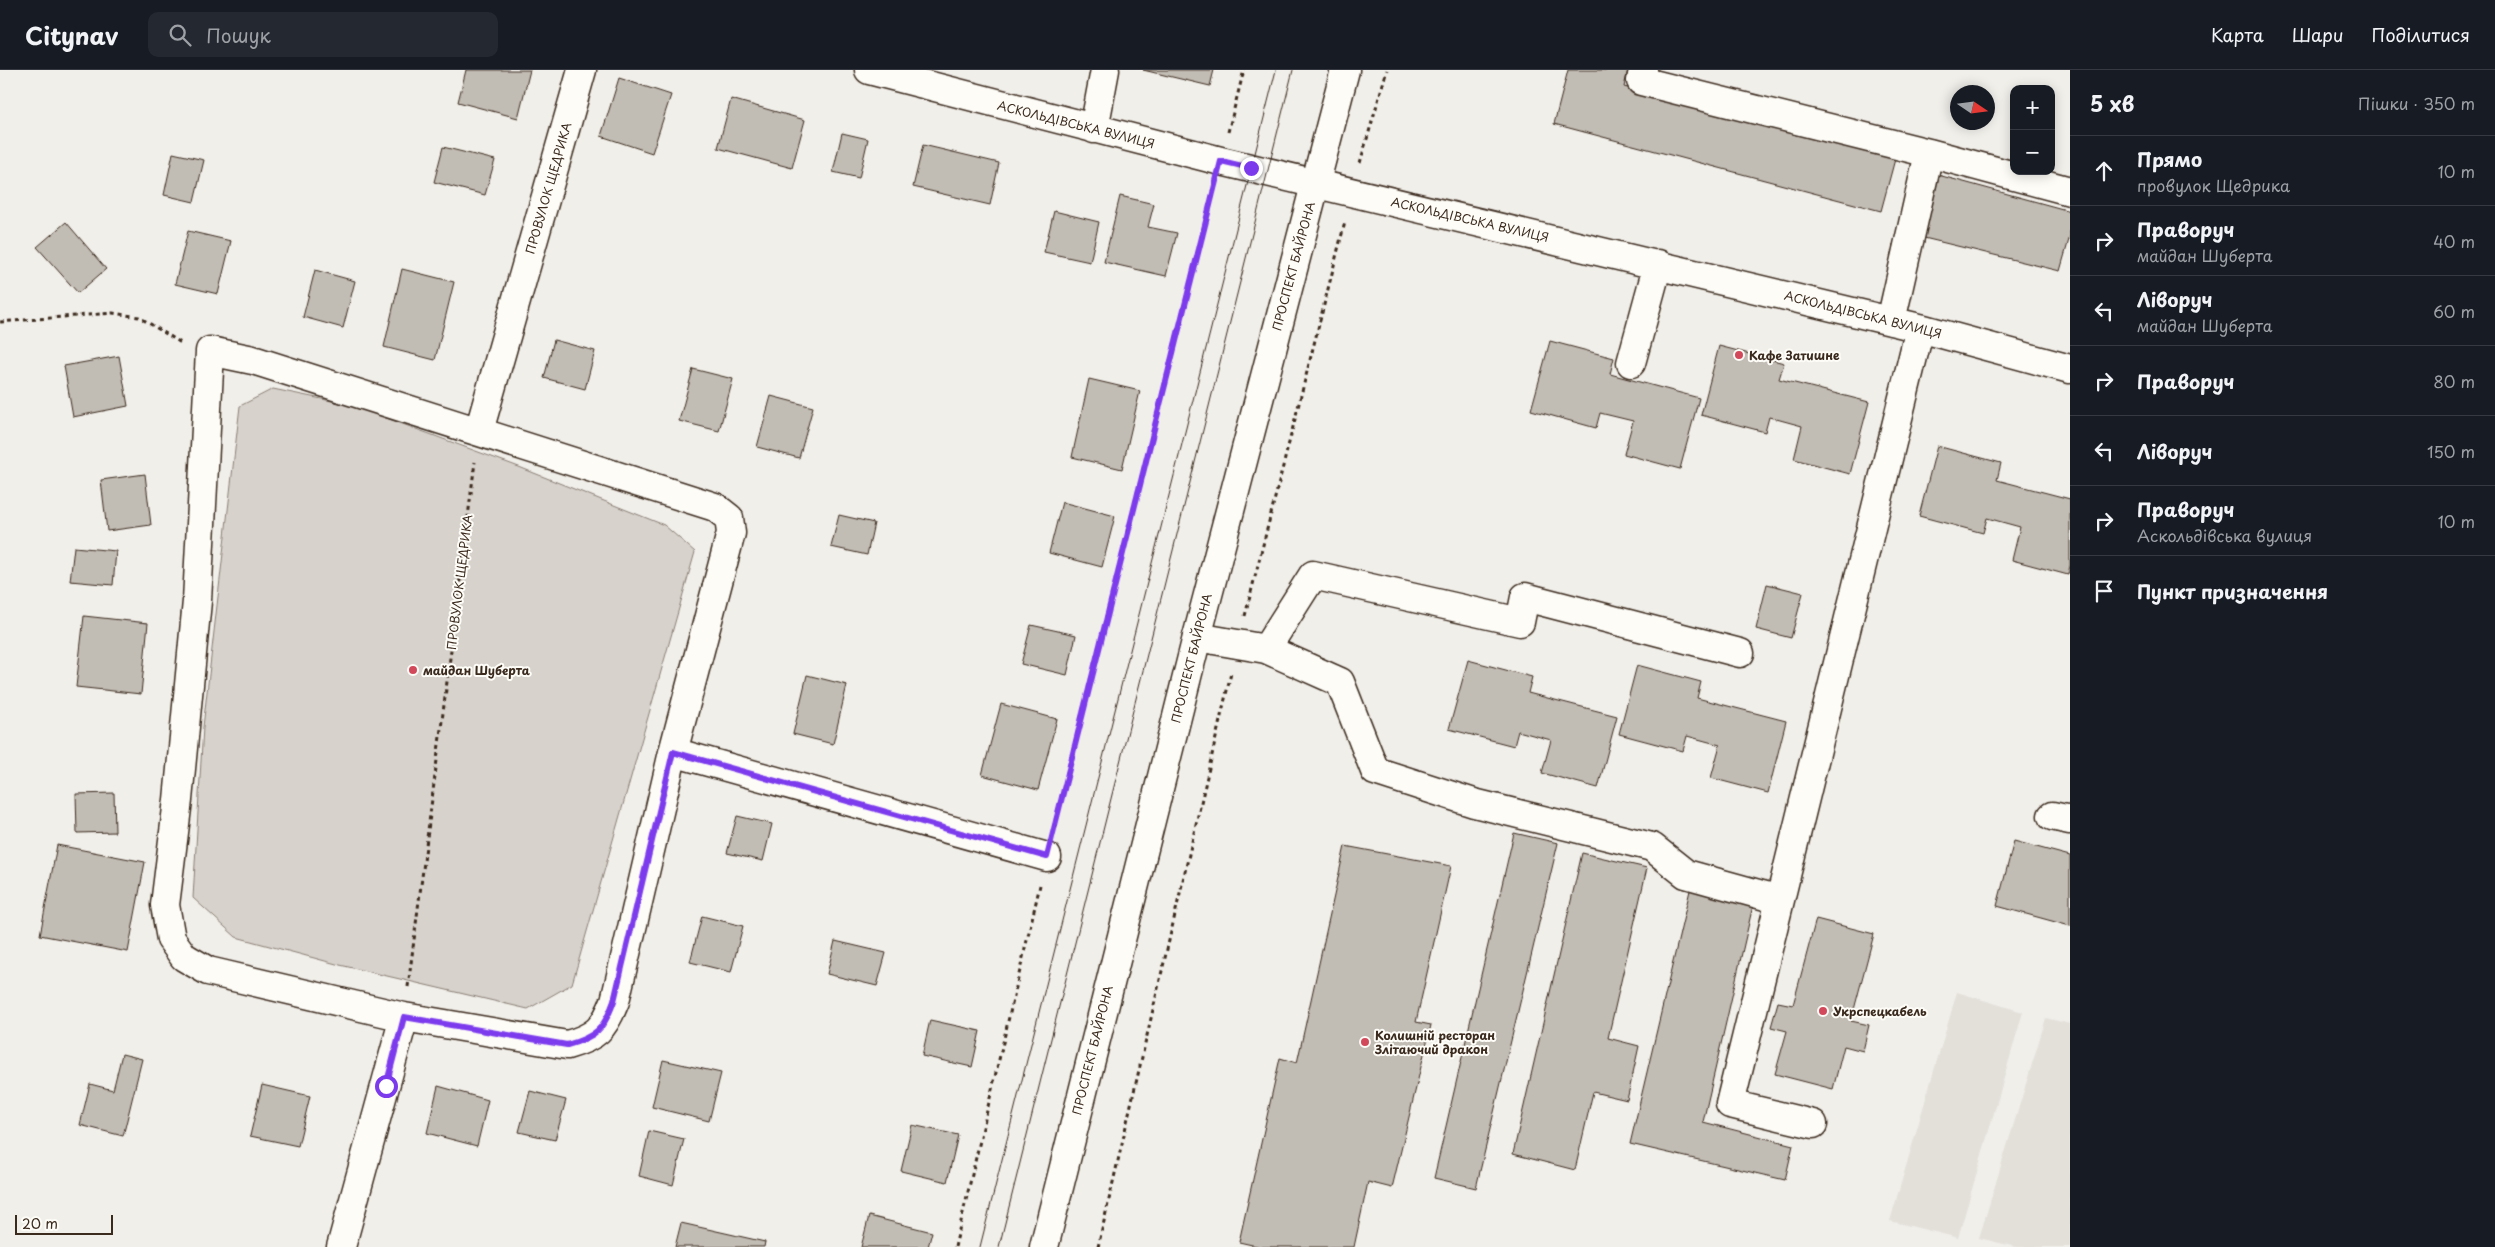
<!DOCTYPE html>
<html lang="uk">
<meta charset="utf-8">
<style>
body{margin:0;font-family:"Playpen Sans",sans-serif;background:#242831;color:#f1f3f6}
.controls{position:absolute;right:15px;top:15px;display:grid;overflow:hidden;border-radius:10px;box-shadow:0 2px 12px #0003}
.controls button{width:45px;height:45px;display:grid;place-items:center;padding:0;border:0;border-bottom:1px solid #363941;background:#171b24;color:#f1f3f6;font:25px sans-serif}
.compass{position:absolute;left:1950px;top:15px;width:45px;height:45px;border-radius:50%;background:#171b24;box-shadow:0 2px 12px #0003;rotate:103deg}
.scale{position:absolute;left:15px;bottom:12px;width:98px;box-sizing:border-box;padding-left:5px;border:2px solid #3b2a1e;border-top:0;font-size:14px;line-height:18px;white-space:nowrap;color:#3b2a1e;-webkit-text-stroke:4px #fdfcf7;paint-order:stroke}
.stop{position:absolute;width:15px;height:15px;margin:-11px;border:4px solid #7c3aed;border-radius:50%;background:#fff}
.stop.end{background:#7c3aed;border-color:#fff;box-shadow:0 1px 5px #0008}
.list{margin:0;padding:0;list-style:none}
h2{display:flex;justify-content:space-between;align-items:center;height:65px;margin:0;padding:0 20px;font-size:21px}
h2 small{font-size:16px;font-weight:400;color:#9ea1a6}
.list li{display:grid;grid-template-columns:32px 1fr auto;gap:15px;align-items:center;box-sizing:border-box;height:70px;padding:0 20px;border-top:1px solid #363941}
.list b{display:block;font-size:19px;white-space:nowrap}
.list p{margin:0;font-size:16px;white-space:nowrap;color:#9ea1a6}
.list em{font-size:16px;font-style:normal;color:#9ea1a6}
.icon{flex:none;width:28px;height:28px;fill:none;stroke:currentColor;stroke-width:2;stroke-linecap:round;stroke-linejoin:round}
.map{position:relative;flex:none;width:2070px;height:1177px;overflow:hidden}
header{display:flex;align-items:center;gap:30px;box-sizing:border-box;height:70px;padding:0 25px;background:#171b24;border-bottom:1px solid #363941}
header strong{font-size:24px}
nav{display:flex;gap:28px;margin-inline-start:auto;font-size:18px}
.search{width:350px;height:45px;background:#242831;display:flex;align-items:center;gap:12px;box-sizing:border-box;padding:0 18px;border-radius:10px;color:#9ea1a6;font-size:19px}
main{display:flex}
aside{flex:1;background:#171b24}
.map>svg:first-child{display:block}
</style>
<header>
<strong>Citynav</strong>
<div class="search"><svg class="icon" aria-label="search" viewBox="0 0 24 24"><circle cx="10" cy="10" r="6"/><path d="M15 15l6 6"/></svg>Пошук</div>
<nav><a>Карта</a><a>Шари</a><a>Поділитися</a></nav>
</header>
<main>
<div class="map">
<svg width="2070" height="1177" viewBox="0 0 2070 1177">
<rect width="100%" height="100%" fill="#f1efea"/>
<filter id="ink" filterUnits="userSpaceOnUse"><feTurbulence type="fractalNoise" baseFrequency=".02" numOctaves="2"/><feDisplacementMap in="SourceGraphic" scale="10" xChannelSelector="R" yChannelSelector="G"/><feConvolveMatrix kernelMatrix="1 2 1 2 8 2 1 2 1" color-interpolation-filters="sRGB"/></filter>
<g filter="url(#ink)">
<!-- built -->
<path fill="#e3e0da" d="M 1957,922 L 2023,942 L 1958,1168 L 1890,1151 Z
M 2046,948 L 2070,954 L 2070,1177 L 2016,1177 L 1979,1168 Z"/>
<!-- green -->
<path fill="#d7d2cc" stroke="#897e75" d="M 273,319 L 351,335 L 519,397 L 664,455 L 695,482 L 572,914 L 528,939 L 340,895 L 236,867 L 193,828 L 203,657 L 240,336 Z"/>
<!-- building -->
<path fill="#c1bcb4" stroke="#3b2a1e" d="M 466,0 L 530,0 L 518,48 L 458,32 Z
M 1143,0 L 1214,0 L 1210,16 Z
M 1568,0 L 1628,0 L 1624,17 L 1895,89 L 1881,141 L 1554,54 Z
M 619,8 L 671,25 L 652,83 L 601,66 Z
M 731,29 L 805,50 L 792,98 L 718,78 Z
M 842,63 L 868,69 L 859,108 L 833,102 Z
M 923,75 L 999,93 L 990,135 L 913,117 Z
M 443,77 L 495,90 L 485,125 L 434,112 Z
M 173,83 L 204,90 L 194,132 L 164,125 Z
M 1938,105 L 2070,141 L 2070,166 L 2060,201 L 1920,167 Z
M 1120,126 L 1154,134 L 1148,157 L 1177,163 L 1166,206 L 1104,192 Z
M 1054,141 L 1099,152 L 1090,192 L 1044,182 Z
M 66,152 L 106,199 L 78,223 L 37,177 Z
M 188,161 L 231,171 L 218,224 L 175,214 Z
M 402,199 L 454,212 L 435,290 L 384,277 Z
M 315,200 L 355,211 L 343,258 L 303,247 Z
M 554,270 L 595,281 L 585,319 L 544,308 Z
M 1550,271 L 1614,288 L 1610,304 L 1699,328 L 1680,399 L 1624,384 L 1633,351 L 1600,343 L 1596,358 L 1531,340 Z
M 1719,276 L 1784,293 L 1779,309 L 1869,332 L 1850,404 L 1794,389 L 1802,356 L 1769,347 L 1765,362 L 1701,345 Z
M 119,286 L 128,336 L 73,347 L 64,296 Z
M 693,299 L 733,309 L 719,361 L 679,351 Z
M 1089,309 L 1140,321 L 1122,399 L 1072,387 Z
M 771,326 L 813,337 L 799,388 L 757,377 Z
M 1937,376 L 2001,393 L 1997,410 L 2070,429 L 2070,495 L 2068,505 L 2012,490 L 2020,457 L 1987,448 L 1983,463 L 1919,446 Z
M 145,404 L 151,455 L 107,461 L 101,410 Z
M 1062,432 L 1115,446 L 1102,497 L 1049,483 Z
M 839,445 L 874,453 L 867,485 L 831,477 Z
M 74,477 L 116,481 L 113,515 L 70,511 Z
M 1767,514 L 1803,523 L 1791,568 L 1756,559 Z
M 84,546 L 148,553 L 141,624 L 76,617 Z
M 1031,555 L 1076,565 L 1067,605 L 1021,594 Z
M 1468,590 L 1532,607 L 1528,623 L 1617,646 L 1598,718 L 1542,703 L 1551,670 L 1518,661 L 1514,676 L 1449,659 Z
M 1637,595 L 1701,612 L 1697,628 L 1786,651 L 1768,723 L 1711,708 L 1720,675 L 1687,666 L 1683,681 L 1619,664 Z
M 807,605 L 847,615 L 833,674 L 793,664 Z
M 1001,634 L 1057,649 L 1038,720 L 982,705 Z
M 114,723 L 115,762 L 77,763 L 76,724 Z
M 737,746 L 772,754 L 763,791 L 727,783 Z
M 1514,763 L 1558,773 L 1476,1118 L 1434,1108 Z
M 2014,771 L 2070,786 L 2070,856 L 1997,836 Z
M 57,775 L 145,792 L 128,882 L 40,865 Z
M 1345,776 L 1451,796 L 1416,952 L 1431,955 L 1392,1118 L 1368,1112 L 1354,1177 L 1261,1177 L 1239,1172 L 1280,988 L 1297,993 Z
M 1582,783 L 1647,798 L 1608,968 L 1639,976 L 1627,1030 L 1593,1022 L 1575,1100 L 1513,1084 Z
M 1691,816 L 1754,831 L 1703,1052 L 1793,1075 L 1785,1110 L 1630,1074 Z
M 702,846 L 743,856 L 731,902 L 690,892 Z
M 1816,849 L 1874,864 L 1851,951 L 1869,955 L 1863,981 L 1844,976 L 1833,1019 L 1775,1004 L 1787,961 L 1771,957 L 1778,932 L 1793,935 Z
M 835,871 L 886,883 L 877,916 L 827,904 Z
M 930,950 L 980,961 L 972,997 L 922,986 Z
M 122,984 L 142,989 L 123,1066 L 80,1055 L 90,1014 L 113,1020 Z
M 663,990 L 721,1003 L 709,1051 L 652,1037 Z
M 262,1015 L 310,1026 L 298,1076 L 250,1066 Z
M 438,1016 L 488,1030 L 477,1076 L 427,1063 Z
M 530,1021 L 566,1030 L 555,1070 L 519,1062 Z
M 912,1055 L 958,1065 L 947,1112 L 901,1101 Z
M 649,1061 L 684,1069 L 673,1115 L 639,1106 Z
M 869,1146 L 932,1162 L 928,1177 L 861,1177 Z
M 681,1153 L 765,1172 L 764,1177 L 675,1177 Z"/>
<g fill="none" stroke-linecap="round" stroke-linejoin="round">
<!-- minor casing -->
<g stroke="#3b2a1e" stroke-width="31">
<path id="minor" d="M 869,0 L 1221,91 L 1920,258 L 2070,299
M 1643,0 L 1641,11 L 1929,83
M 1094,59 L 1105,0
M 1891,251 L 1929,83 L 2070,121
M 210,281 L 253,290 L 715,437 L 729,448 L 731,463 L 673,682 L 615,931 C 604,959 596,967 567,975 L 404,947 L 208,901 L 184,887 L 171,869 L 165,835 L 178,730 L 197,531 Z
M 1631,293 L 1658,194
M 479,361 L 582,0
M 1197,567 L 1266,579 L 1313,505 L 1520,552 L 1525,527 L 1740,583
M 1266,579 L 1340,612 L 1375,701 L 1474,733 L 1652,777 L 1686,804 L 1780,830 L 1920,258
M 673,682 L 1047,787
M 2052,746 L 2070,750
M 1780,830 L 1730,1034 L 1813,1054
M 341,1177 L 404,947"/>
</g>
<!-- major casing -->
<g stroke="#3b2a1e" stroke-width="31">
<path id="major" d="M 1044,1177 L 1197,567 L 1345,0"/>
</g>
<!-- path -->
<path stroke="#3b2a1e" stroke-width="3" stroke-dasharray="4 4" stroke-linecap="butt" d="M 1228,62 L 1244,0
M 1360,93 L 1387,0
M 0,252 L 113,243 L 139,247 L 181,273
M 1245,546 L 1345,152
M 1054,758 L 1214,119
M 408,917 L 475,392
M 955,1177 L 1040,815
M 1098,1177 L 1231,603"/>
<!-- minor -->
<use href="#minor" stroke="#fdfcf7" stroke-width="28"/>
<!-- major -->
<use href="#major" stroke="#fdfcf7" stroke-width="28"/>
<!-- tram -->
<path stroke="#3b2a1e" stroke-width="1" d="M 980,1177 L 1276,0
M 999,1177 L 1293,0"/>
</g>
</g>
<g fill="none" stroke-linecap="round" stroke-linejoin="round" filter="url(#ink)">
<!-- route -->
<path stroke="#7c3aed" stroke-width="6" d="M 386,1016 L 404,947 L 567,975 C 596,967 604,959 614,931 L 673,682 L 1047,787 L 1221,91 L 1251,98"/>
</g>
<!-- markers -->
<g fill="#d1495b" stroke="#fdfcf7" stroke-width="2">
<circle cx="1739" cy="285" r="5"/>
<circle cx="413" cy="600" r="5"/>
<circle cx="1823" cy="941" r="5"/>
<circle cx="1365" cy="972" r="5"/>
</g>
<g text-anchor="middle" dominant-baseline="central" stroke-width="4" stroke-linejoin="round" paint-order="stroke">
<!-- street labels -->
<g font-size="12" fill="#3b2a1e" stroke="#fdfcf7">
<text transform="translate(1076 54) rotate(14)">АСКОЛЬДІВСЬКА ВУЛИЦЯ</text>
<text transform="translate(548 118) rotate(-74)">ПРОВУЛОК ЩЕДРИКА</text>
<text transform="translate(1470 149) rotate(13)">АСКОЛЬДІВСЬКА ВУЛИЦЯ</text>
<text transform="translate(1293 196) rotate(-75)">ПРОСПЕКТ БАЙРОНА</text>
<text transform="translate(1863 244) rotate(14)">АСКОЛЬДІВСЬКА ВУЛИЦЯ</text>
<text transform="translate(459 512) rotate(-83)">ПРОВУЛОК ЩЕДРИКА</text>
<text transform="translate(1191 588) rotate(-76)">ПРОСПЕКТ БАЙРОНА</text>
<text transform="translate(1092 980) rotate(-76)">ПРОСПЕКТ БАЙРОНА</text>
</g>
<!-- poi labels -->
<g font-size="12" font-weight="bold" fill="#3b2a1e" stroke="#fdfcf7" text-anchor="start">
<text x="1749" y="285">Кафе Затишне</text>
<text x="423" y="600">майдан Шуберта</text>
<text x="1833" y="941">Укрспецкабель</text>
<text x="1375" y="965">Колишній ресторан<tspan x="1375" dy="14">Злітаючий дракон</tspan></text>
</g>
</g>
</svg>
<div class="controls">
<button>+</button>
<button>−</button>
</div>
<svg class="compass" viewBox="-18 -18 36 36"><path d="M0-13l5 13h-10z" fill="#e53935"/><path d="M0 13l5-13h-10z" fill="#9ea1a6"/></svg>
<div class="scale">20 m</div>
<div class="stop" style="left:386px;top:1016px"></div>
<div class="stop end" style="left:1251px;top:98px"></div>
</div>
<aside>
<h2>5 хв<small>Пішки · 350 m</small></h2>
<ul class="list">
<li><svg class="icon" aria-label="ahead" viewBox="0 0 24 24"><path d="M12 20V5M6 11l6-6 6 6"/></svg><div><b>Прямо</b><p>провулок Щедрика</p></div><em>10 m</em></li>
<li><svg class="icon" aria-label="right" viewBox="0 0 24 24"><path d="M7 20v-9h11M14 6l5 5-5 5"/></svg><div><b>Праворуч</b><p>майдан Шуберта</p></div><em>40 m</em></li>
<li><svg class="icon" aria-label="left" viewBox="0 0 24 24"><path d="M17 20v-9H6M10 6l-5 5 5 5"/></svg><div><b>Ліворуч</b><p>майдан Шуберта</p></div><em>60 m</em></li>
<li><svg class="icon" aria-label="right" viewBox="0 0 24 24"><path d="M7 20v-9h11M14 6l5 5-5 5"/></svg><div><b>Праворуч</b></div><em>80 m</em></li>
<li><svg class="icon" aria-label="left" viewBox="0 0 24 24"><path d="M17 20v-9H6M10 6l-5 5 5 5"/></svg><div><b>Ліворуч</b></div><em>150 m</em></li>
<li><svg class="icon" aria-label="right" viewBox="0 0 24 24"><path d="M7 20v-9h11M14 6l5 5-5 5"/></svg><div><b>Праворуч</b><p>Аскольдівська вулиця</p></div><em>10 m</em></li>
<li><svg class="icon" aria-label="arrive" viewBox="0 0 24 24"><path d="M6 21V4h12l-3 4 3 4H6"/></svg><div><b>Пункт призначення</b></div></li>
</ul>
</aside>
</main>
